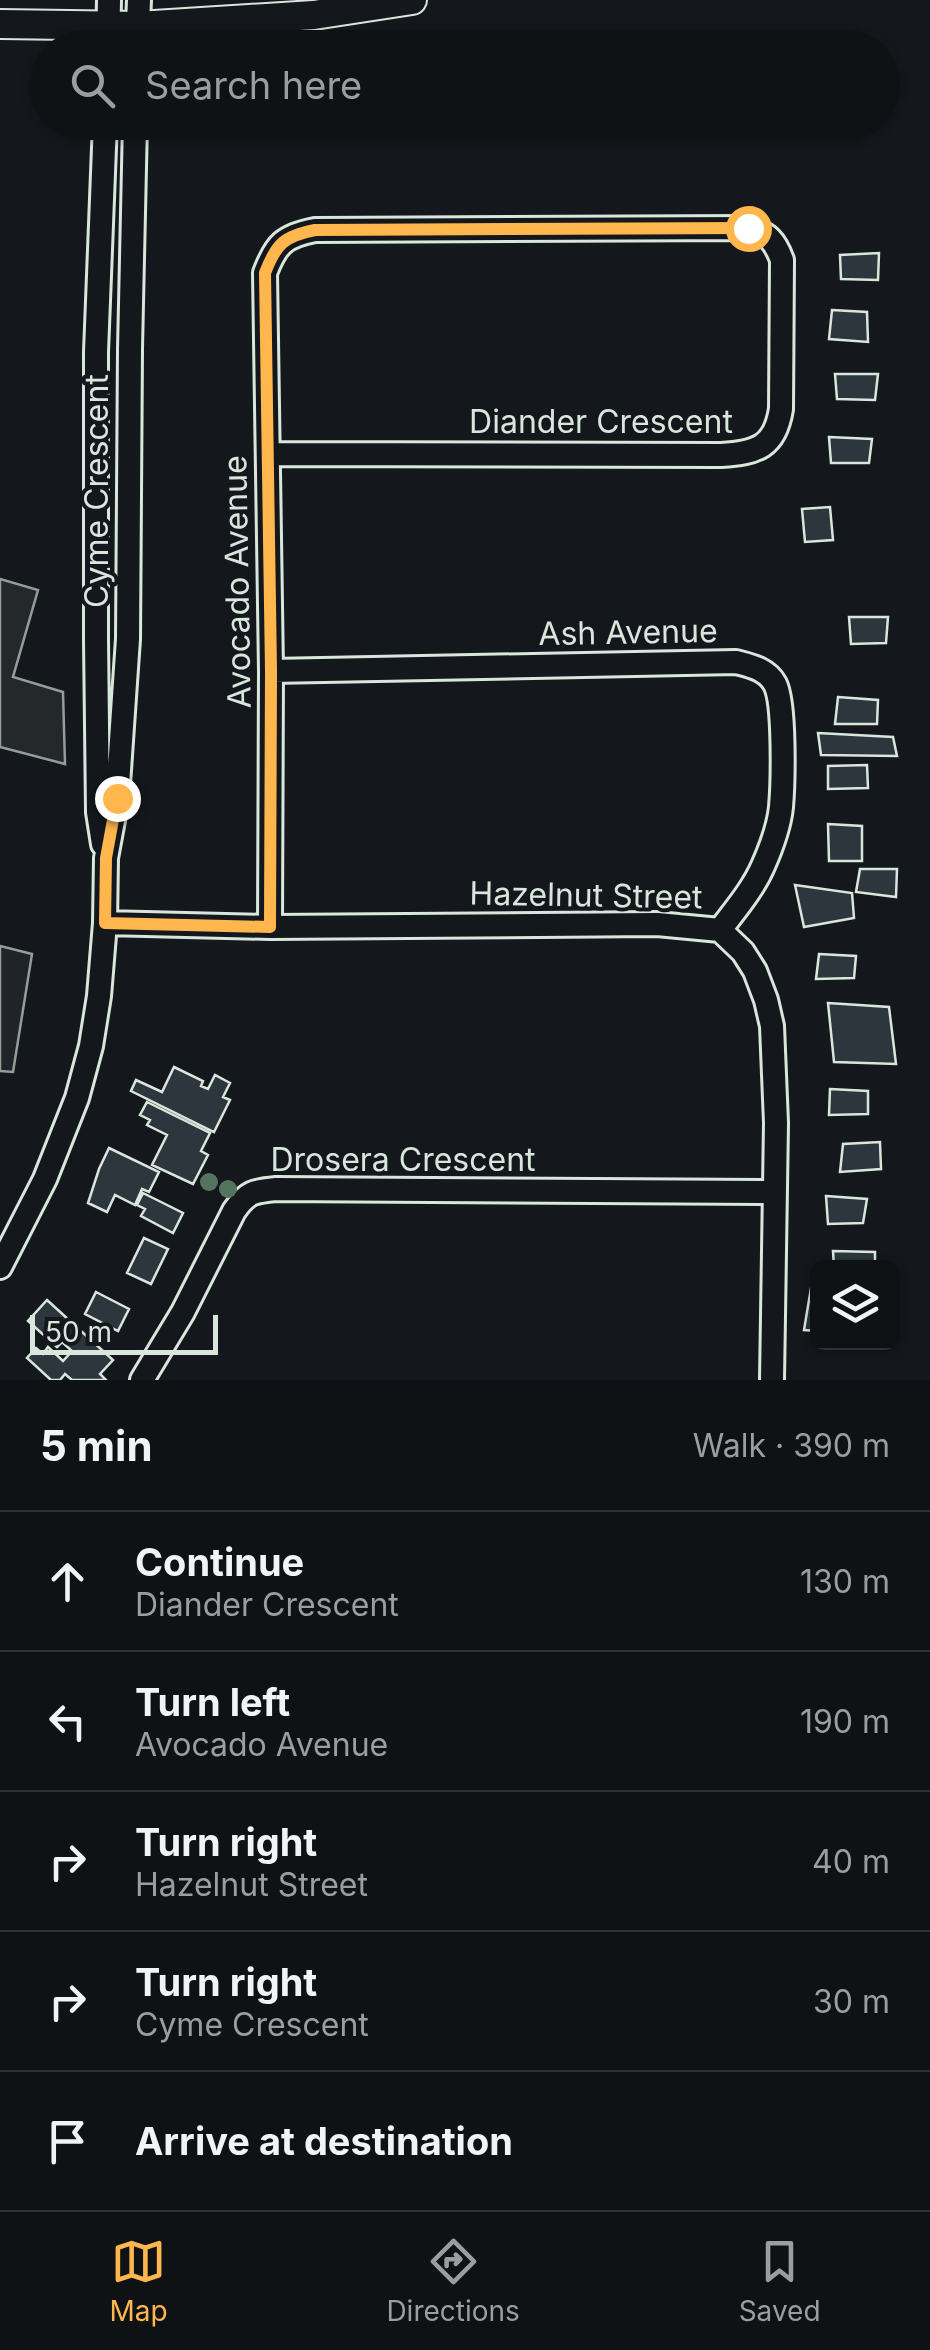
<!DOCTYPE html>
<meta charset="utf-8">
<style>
body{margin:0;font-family:Inter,sans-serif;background:#181b1e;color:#f1f3f6}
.controls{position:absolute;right:30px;bottom:30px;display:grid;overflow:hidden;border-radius:15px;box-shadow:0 2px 8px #0004}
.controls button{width:90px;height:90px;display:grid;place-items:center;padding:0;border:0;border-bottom:2px solid #2f3234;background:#0f1215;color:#f1f3f6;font:50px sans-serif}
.scale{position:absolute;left:30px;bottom:25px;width:188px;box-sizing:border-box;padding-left:10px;border:5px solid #d8e6dc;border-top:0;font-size:28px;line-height:35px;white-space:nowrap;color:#d8e6dc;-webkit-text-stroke:8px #14181c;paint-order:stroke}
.stop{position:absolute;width:30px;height:30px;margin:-22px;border:8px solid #ffb74d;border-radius:50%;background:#fff}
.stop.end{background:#ffb74d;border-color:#fff;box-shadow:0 2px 10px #0008}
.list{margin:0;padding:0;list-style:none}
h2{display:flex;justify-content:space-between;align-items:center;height:130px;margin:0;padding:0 40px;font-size:42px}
h2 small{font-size:32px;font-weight:400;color:#9b9ea0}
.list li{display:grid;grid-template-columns:65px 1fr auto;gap:30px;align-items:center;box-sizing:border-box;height:140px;padding:0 40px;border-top:2px solid #2f3234}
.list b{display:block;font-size:38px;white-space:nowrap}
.list p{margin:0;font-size:32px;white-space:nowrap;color:#9b9ea0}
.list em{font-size:32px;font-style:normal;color:#9b9ea0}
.icon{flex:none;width:55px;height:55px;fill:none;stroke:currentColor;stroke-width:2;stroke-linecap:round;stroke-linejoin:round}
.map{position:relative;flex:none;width:930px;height:1380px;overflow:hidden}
.search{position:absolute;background:#0f1215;box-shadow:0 2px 8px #0004;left:30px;right:30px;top:30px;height:110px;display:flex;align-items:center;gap:25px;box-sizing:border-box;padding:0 35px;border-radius:55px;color:#9b9ea0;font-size:38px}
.sheet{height:830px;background:#0f1215}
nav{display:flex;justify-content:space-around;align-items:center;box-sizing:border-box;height:140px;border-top:2px solid #2f3234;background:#0f1215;font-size:28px;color:#9b9ea0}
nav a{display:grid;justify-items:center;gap:5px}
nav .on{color:#ffb74d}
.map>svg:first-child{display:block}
</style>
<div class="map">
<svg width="930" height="1380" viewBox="0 0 930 1380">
<rect width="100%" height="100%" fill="#14181c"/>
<!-- green -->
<path fill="#202428" stroke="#939e99" stroke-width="2.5" d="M 0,946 L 32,954 L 13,1072 L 0,1071 Z"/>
<!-- parking -->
<path fill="#24282b" stroke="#939e99" stroke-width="2.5" d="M 0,579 L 38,590 L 13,677 L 63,692 L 65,764 L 0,747 Z"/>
<!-- building -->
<path fill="#2c363c" stroke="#d8e6dc" stroke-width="2.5" d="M 879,253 L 878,280 L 841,279 L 840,255 Z
M 832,310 L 867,312 L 868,342 L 829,339 Z
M 835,374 L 878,374 L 875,400 L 837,399 Z
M 829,437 L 872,439 L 869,463 L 831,463 Z
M 830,507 L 833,540 L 805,542 L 802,509 Z
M 849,617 L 888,617 L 886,643 L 851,644 Z
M 838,697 L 878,700 L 877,724 L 835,724 Z
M 818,733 L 893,737 L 897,756 L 821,755 Z
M 867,765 L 868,788 L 828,789 L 828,766 Z
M 828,824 L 862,826 L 862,861 L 829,861 Z
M 860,869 L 897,869 L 896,897 L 856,892 Z
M 795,885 L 852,893 L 854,918 L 804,927 Z
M 819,954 L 856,956 L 854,978 L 816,979 Z
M 828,1003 L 889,1007 L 896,1064 L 834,1062 Z
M 174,1067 L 203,1081 L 201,1086 L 208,1089 L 215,1075 L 230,1083 L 223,1097 L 230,1100 L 214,1132 L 131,1091 L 136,1080 L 162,1092 Z
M 830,1089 L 868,1091 L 868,1114 L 829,1115 Z
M 147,1102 L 210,1133 L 201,1151 L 208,1155 L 193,1184 L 152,1165 L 167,1135 L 147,1125 L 150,1120 L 140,1115 Z
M 880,1142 L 881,1169 L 840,1172 L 843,1144 Z
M 109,1148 L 159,1172 L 149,1192 L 142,1189 L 135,1205 L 115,1195 L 107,1212 L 88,1203 L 99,1169 Z
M 143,1193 L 183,1213 L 173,1233 L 141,1216 L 145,1209 L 137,1205 Z
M 826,1196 L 867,1199 L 863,1223 L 828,1224 Z
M 144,1238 L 168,1249 L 151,1284 L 127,1273 Z
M 833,1251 L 875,1252 L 875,1268 L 834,1268 Z
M 811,1288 L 818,1288 L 818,1331 L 804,1330 Z
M 96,1292 L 129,1309 L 118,1331 L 85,1314 Z
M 47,1300 L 113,1360 L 100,1374 L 106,1380 L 72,1380 L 65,1374 L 60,1380 L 51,1380 L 27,1358 L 36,1348 L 43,1354 L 48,1347 L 63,1361 L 72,1351 L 62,1342 L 57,1347 L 28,1321 Z"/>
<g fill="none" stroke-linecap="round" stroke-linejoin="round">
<!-- minor casing -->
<g stroke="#d8e6dc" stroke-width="28">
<path id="minor" d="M 108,48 L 109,0
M 137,48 L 139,0
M 269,454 L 721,455 C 757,453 775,447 781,409 L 782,260 C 775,241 768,233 748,228 L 315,230 C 284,236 276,244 265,273 L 271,671 L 270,927
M 271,671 L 736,662 C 751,666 767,669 775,684 C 785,703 783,784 781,807 C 779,827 771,848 763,866 C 753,889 735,910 720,930
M 103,844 L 98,812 L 96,639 L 96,352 L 105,122
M 105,923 L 270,927 L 657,924 L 720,930 L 743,952 L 755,971 L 766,1000 L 772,1026 L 776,1123 L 772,1380
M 0,1267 L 45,1179 L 77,1098 L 91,1046 L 99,996 L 105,923 L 106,858 L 117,799 L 128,639 L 130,349 L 135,122
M 142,1380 L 183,1312 L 234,1211 C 247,1192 254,1191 276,1189 L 774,1192"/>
</g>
<!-- tertiary casing -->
<g stroke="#d8e6dc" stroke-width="32">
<path id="tertiary" d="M 0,24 L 138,26 L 314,15 L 412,0"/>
</g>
<!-- minor -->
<use href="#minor" stroke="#14181c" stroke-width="22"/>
<!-- tertiary -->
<use href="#tertiary" stroke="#14181c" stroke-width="28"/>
</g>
<!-- trees -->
<g fill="#55745f">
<circle cx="209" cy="1182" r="9"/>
<circle cx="228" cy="1189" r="9"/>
</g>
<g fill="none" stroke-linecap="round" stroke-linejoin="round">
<!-- route -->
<path stroke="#ffb74d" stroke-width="12" d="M 117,798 L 106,858 L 105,923 L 270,927 L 271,671 L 265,273 C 276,244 284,236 315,230 L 748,228"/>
</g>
<g text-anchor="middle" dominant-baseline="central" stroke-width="8" stroke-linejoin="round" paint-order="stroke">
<!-- street labels -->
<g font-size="32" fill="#d8e6dc" stroke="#14181c">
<text x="601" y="421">Diander Crescent</text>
<text transform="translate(96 491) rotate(-90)">Cyme Crescent</text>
<text transform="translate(237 582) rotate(-91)">Avocado Avenue</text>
<text transform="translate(628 632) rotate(-1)">Ash Avenue</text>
<text transform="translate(586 895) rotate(1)">Hazelnut Street</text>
<text x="403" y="1159">Drosera Crescent</text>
</g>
</g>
</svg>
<div class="controls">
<button><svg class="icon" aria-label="layers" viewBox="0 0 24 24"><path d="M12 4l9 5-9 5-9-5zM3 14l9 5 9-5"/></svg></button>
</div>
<div class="scale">50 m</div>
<div class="stop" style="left:748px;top:228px"></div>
<div class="stop end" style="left:117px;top:798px"></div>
<div class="search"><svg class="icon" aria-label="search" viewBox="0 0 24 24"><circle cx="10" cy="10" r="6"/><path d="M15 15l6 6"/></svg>Search here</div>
</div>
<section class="sheet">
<h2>5 min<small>Walk · 390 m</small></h2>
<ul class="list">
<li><svg class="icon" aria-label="ahead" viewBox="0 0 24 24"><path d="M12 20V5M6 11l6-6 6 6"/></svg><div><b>Continue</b><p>Diander Crescent</p></div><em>130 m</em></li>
<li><svg class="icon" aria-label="left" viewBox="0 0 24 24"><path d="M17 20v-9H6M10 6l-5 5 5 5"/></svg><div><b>Turn left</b><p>Avocado Avenue</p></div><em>190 m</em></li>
<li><svg class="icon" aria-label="right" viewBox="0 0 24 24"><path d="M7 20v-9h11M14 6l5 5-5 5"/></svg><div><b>Turn right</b><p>Hazelnut Street</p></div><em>40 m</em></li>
<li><svg class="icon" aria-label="right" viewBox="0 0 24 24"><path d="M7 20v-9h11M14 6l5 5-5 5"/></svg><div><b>Turn right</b><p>Cyme Crescent</p></div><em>30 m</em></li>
<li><svg class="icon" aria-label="arrive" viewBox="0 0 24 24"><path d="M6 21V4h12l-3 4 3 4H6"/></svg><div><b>Arrive at destination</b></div></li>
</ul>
</section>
<nav>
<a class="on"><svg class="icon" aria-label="map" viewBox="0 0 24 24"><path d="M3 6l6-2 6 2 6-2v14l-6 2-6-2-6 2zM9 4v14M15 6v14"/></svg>Map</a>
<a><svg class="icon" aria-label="directions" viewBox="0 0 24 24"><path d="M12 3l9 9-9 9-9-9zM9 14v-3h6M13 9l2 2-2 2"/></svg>Directions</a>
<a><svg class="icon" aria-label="saved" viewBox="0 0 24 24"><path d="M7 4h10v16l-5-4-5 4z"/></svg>Saved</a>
</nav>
